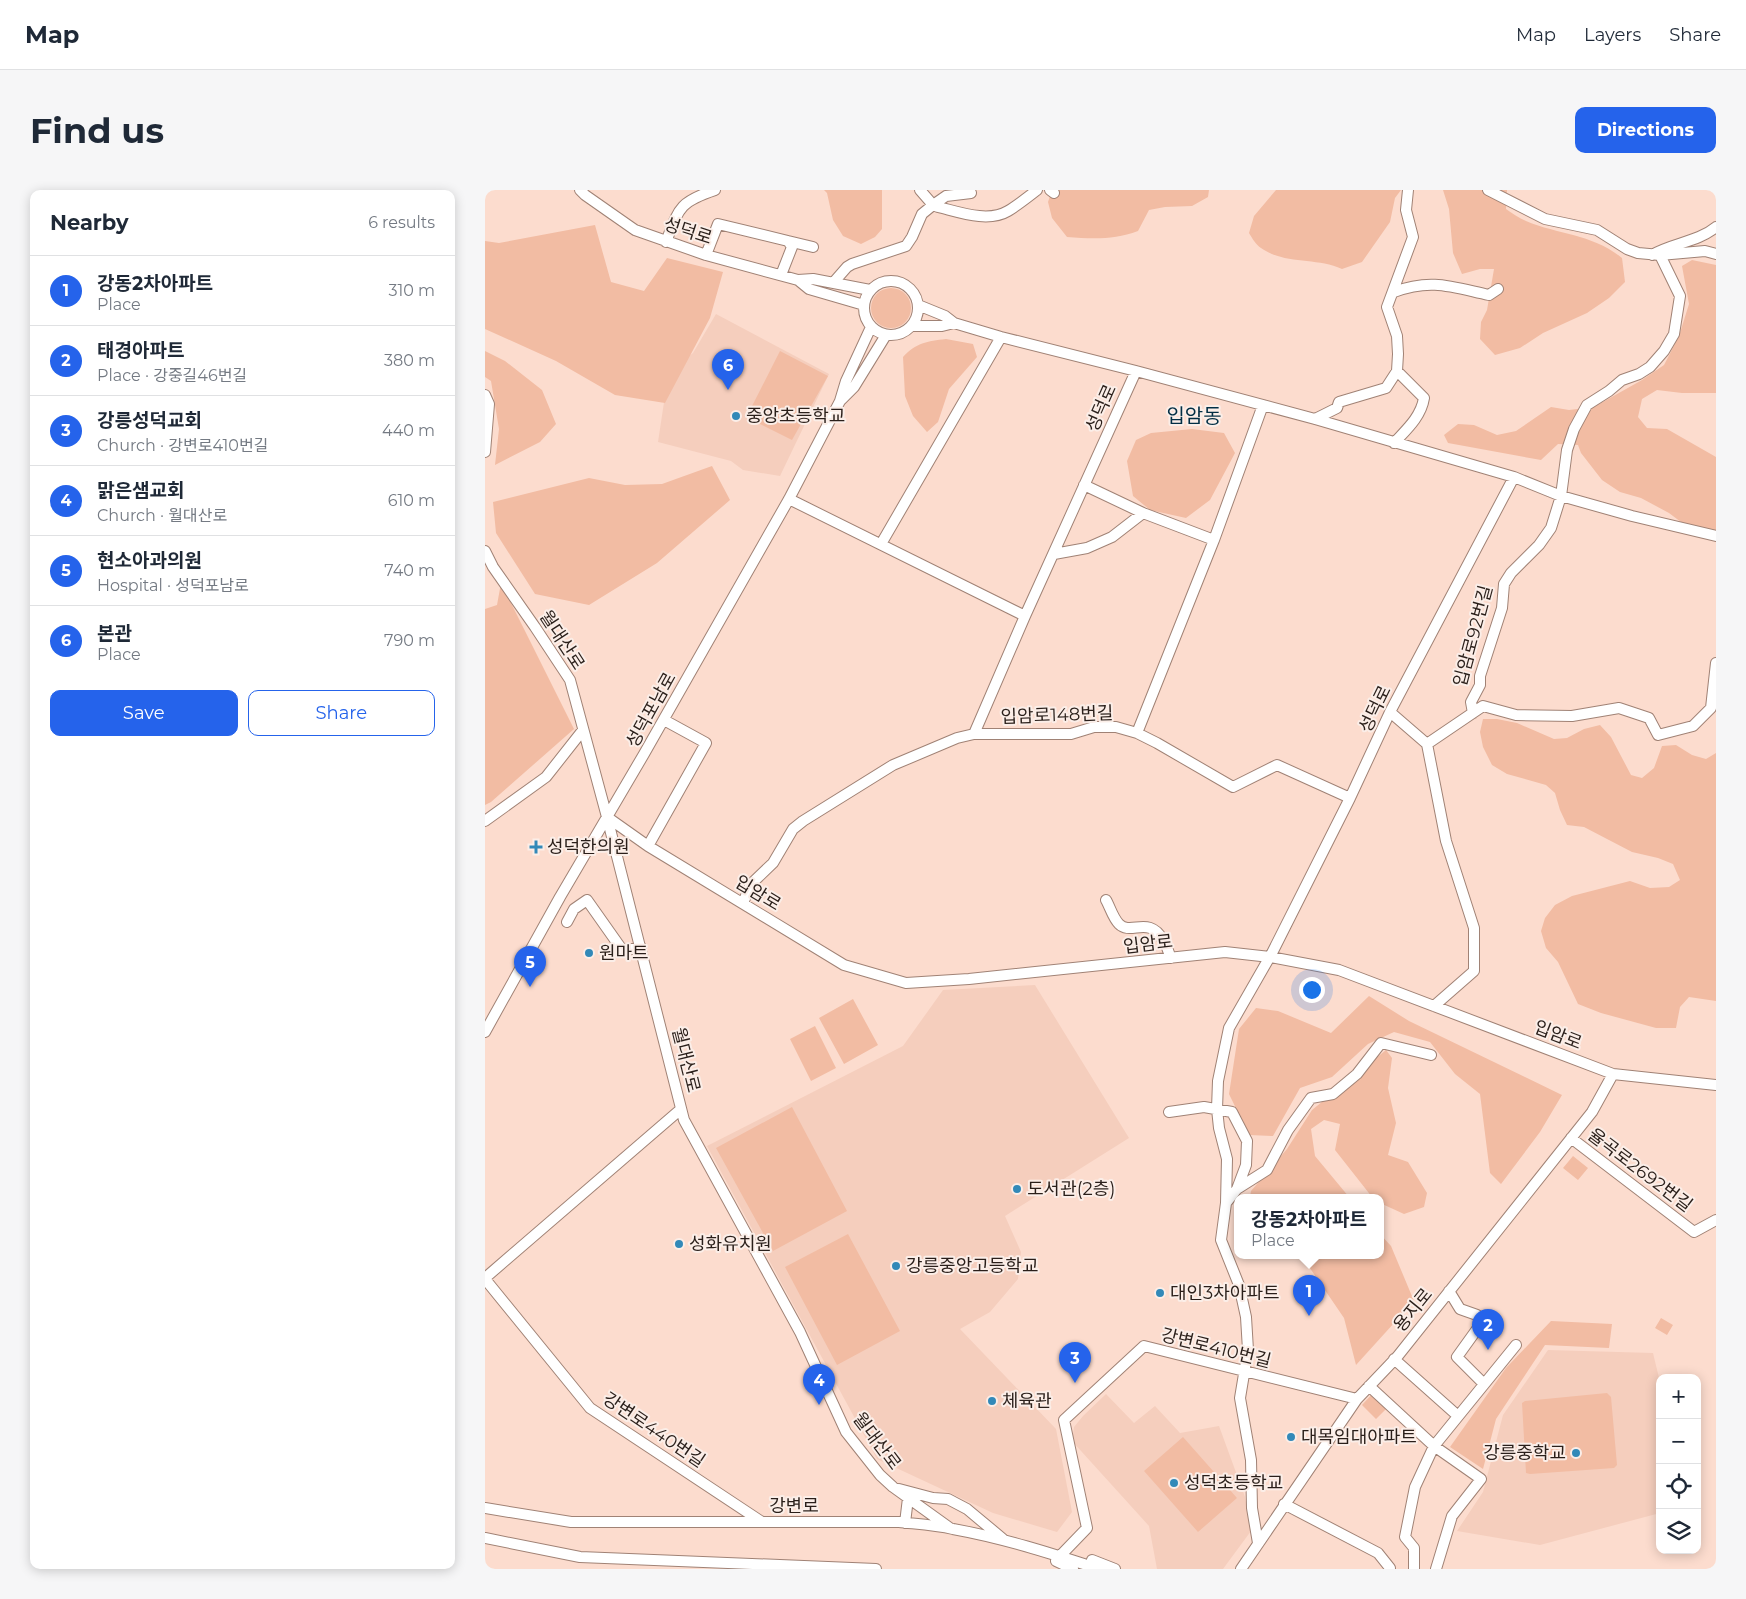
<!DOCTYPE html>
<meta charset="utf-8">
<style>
body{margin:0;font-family:Montserrat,"Noto Sans KR",sans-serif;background:#f6f6f7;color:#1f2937}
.controls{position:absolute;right:15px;bottom:15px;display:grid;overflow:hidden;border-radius:10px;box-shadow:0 2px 12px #0003}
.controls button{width:45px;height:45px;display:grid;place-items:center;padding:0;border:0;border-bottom:1px solid #e0e1e3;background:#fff;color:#1f2937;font:25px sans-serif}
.you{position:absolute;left:826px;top:799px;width:18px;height:18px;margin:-12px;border:4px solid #fff;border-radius:50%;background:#1a73e8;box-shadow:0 0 0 8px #1a73e833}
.badge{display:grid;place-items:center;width:32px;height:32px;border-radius:50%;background:#2563eb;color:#fff;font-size:16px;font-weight:700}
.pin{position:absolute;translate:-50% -41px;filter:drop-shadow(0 1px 2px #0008)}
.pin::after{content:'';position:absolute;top:26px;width:18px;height:15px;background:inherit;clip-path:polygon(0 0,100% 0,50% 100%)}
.popup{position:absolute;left:749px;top:1004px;width:150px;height:65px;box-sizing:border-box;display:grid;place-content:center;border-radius:10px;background:#fff;filter:drop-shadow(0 1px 4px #0005);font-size:16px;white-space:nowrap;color:#747a83}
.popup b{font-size:19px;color:#1f2937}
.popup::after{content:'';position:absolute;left:50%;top:100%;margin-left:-10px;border:10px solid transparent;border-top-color:#fff}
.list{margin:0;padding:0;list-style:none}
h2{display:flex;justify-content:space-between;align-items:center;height:65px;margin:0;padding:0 20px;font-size:21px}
h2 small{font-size:16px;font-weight:400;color:#747a83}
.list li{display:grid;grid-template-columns:32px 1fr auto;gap:15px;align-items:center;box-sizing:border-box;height:70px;padding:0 20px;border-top:1px solid #e0e1e3}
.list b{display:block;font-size:19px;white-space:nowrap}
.list p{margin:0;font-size:16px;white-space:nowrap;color:#747a83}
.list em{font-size:16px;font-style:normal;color:#747a83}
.actions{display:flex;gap:10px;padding:15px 20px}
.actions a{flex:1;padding:11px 0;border:1px solid #2563eb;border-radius:10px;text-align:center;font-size:18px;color:#2563eb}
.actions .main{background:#2563eb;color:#fff}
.icon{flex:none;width:28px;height:28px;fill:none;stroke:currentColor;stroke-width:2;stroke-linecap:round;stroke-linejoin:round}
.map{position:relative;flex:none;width:1231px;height:1379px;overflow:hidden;border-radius:10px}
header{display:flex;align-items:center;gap:30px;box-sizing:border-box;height:70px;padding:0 25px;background:#fff;border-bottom:1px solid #e0e1e3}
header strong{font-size:24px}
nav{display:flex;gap:28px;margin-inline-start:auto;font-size:18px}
.intro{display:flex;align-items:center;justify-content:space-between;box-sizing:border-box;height:120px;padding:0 30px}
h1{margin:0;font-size:35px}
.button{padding:12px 22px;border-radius:10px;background:#2563eb;color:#fff;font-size:18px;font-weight:700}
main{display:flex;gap:30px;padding:0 30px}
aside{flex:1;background:#fff;border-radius:10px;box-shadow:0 2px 12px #0003}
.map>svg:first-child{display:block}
</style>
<header>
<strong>Map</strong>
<nav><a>Map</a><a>Layers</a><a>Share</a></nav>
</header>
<div class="intro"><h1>Find us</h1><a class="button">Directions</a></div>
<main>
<aside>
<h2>Nearby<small>6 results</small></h2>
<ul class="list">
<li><span class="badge">1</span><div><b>강동2차아파트</b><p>Place</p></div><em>310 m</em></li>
<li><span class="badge">2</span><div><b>태경아파트</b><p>Place · 강중길46번길</p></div><em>380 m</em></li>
<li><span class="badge">3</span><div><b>강릉성덕교회</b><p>Church · 강변로410번길</p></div><em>440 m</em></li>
<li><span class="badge">4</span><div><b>맑은샘교회</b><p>Church · 월대산로</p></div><em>610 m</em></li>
<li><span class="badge">5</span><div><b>현소아과의원</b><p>Hospital · 성덕포남로</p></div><em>740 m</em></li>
<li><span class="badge">6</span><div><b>본관</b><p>Place</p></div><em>790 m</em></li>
</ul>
<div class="actions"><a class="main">Save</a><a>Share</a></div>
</aside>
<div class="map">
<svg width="1231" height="1379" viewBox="0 0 1231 1379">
<rect width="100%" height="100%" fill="#fcdcce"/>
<!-- built -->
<path fill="#f5cebd" d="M 231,124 L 344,184 L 295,286 L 258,280 L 246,271 L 173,252 L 181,199 L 198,171 L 208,163 Z
M 550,795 L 644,948 L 520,1026 L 536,1062 L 533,1089 L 505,1122 L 475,1139 L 571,1239 L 587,1322 L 572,1342 L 508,1323 L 392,1269 L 222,956 L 418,856 L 458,800 Z
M 1063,1160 L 1168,1163 L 1175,1192 L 1175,1323 L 1055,1355 L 972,1341 L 998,1302 L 1018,1225 Z
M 621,1204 L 649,1233 L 670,1216 L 695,1243 L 734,1236 L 760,1307 L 766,1341 L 738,1379 L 672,1379 L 664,1336 L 587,1251 L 589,1237 L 598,1226 Z"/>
<!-- green -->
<path fill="#f2bca3" d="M 339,0 L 397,0 L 397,39 L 390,47 L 376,54 L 358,46 L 348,30 L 342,3 Z
M 567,0 L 724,0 L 723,7 L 707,16 L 680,17 L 664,20 L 653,41 C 629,50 608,49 582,47 L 567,28 L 563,12 Z
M 791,0 L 916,0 L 910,8 L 905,32 L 877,72 L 857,79 C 831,67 800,75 776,58 C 771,55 767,48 764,43 L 769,26 Z
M 958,0 L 1022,0 L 1021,19 C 1027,23 1034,28 1041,31 C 1074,45 1108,44 1137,68 L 1140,92 L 1124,108 L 1102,123 L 1058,143 L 1035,158 L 1010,165 L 995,149 L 996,132 L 1002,120 L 1009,79 L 995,79 L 977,84 L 968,63 L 964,19 Z
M 110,35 L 126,92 L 159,101 L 182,68 L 238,82 L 225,128 L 180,213 L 130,205 L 71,171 L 0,139 L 0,51 L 14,53 Z
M 1207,70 L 1231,75 L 1231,203 L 1197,203 L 1172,200 L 1157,209 L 1153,227 L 1162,238 L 1182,239 L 1231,267 L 1231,349 L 1208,341 L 1184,323 L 1156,308 L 1135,302 L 1117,290 L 1096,263 L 1093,255 L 1073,254 L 1056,270 L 963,253 L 959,245 L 973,234 L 989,235 L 1012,245 L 1031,241 L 1066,217 L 1084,220 L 1109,217 L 1157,190 L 1179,175 L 1194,146 L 1204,114 L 1197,76 Z
M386 118a20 20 0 1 1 40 0a20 20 0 1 1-40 0Z
M 461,149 L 488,154 L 492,167 L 464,199 L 453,232 L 442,242 L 428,226 L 420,206 L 418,167 C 431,153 442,151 461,149 Z
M 0,161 L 20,171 L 57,200 L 71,234 L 55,252 L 10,275 L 14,239 L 6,191 L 0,187 Z
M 295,161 L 343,186 L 307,250 L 271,232 L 266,218 Z
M 707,239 L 739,243 L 750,263 L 725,310 L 701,328 L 665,320 L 648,306 L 642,271 L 651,250 L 666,243 Z
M 227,276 L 245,310 L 172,373 L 104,415 L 50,404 L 11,343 L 8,312 L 104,288 L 140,295 L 177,294 Z
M 16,393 L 89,539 L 6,612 L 0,615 L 0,419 L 12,415 Z
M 998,529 L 1012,529 L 1032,533 L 1069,549 L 1082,548 L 1099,539 L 1115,535 L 1126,547 L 1146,585 L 1157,588 L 1169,578 L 1177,556 L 1191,555 L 1207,565 L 1221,569 L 1231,563 L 1231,811 L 1204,807 L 1195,817 L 1191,838 L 1171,838 L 1116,823 L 1093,814 L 1073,772 L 1061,758 L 1056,741 L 1060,728 L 1070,715 L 1087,706 L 1145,691 L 1165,698 L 1184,697 L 1195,690 L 1188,674 L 1173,668 L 1147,662 L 1099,637 L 1082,635 L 1075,620 L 1070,603 L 1061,595 L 1022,584 L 1007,575 L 998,557 L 995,542 Z
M 884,806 L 924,831 L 1077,905 L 1055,942 L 1016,994 L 1005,983 L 995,904 L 970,884 L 945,852 L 909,842 L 883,854 L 847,887 L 815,898 L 788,946 L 764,945 L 744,904 L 754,839 L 771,818 L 793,821 L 846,843 Z
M 368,809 L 393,855 L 359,874 L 334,828 Z
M 330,836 L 351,878 L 326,891 L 305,849 Z
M 901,860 L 907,868 L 903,898 L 911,933 L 903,965 L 923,972 L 942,1003 L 939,1017 L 919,1024 L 895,1013 L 895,1007 L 887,1007 L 850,960 L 855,934 L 839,930 L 826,939 L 830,966 L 864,1007 L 765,1007 L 766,1001 L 802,959 L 827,920 Z
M 307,917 L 362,1021 L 288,1061 L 231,958 Z
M 1088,966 L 1103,978 L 1093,990 L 1078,978 Z
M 363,1044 L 415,1141 L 352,1175 L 300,1077 Z
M 895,1044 L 906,1056 L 929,1111 L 871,1175 L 859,1128 L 816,1065 L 895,1065 Z
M 1176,1128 L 1188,1135 L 1182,1145 L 1170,1138 Z
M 1066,1131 L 1127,1134 L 1124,1158 L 1060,1155 L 1011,1229 L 998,1279 L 965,1257 L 1021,1178 Z
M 889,1202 L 904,1216 L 891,1229 L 877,1215 Z
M 1122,1203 L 1126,1207 L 1132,1275 L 1129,1278 L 1045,1284 L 1041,1283 L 1037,1213 L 1040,1211 Z
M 698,1247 L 752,1308 L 713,1342 L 659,1281 Z"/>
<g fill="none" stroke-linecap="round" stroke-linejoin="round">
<!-- minor casing -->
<g stroke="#a08275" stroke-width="12">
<path id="minor" d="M 95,0 L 100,5 L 150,40 L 221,65 L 313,90 L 324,99 L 379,115
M 435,0 L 448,15 L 453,17 C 474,22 503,33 523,21 C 533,15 543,7 552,0
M 565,0 L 569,3
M 1003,0 L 1060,29 L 1112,40 L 1142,59 L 1153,63 L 1175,65 L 1220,61 L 1231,64
M 303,51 L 328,57
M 181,52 C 194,18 194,12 230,0
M 221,65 L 233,34 L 303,51 L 307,57 L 296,85
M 1167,65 C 1187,53 1213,52 1231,37
M 313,90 L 328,89 L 385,100
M379 118a27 27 0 1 1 54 0a27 27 0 1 1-54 0Z
M 348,93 L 362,77 L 367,74 L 421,56 L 427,47 L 437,24 L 448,15 L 461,6 L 486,3
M 909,102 C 946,88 967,97 1004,105 L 1013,99
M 433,115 L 460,126 L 469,133 L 516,147 L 651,181 L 830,229 L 1029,287 L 1076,306 L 1147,326 L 1231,346
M 426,136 L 457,136 L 469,133
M 0,205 L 4,214 L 0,262
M 356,210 L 369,197 L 401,145
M 830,229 L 852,218 L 854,212 L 901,198 L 912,181 L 913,164 L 912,146 L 902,117 L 928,47 L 921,20 L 923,0
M 909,253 C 921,240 936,227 939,208 L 912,181
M 599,295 L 658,323 L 729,350
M 304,309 L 540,426
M 396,354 L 516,147
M 0,361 L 8,377 L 50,437 L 85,490 L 122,627 L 199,930 L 315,1142 L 361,1242 L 395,1285 L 408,1297 L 465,1338
M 569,364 L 602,358 L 627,347 L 658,323
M 905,522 L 942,554 L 961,651 L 989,738 L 989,781 L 949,816
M 988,523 L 986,512 L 995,495 L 995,486 L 1017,418 L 1019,394 L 1026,383 L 1054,355 L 1066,338 L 1076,306 L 1082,260 L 1089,239 L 1102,215 L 1124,201 L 1137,190 L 1154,184 L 1165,177 L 1179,161 L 1189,144 L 1195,106 L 1175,65
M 652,543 L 729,350 L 778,215
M 489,544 L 540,426 L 651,181
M 942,554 L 998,516 L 1031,525 L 1087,526 L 1134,518 L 1164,528 L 1173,545 L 1208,536 L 1226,518 L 1231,473
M 122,627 L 163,656 L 359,775 L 421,793 L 484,789 L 740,762 L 785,767 L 854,780 L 1128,884 L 1231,895
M 0,631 L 61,587 L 98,540
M 163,656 L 221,553 L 179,530
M 621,710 C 625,717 628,728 634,734 C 646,746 664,725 678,750 C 682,755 683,762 686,768
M 258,713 L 266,694 L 288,673 L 308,639 L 318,631 L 408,575 L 472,548 L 489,544 L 586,544 L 609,537 L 631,537 L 652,543 L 672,553 L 748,597 L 792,575 L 865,608
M 82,732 L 89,719 L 102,710 L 138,761 L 156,757
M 0,842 L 75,707 L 159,564 L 304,309 L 355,211 L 361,191 L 386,137
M 684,922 L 719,917 L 747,922 L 762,951 L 761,975 L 752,999 L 741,1013 L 736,1050 L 754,1095 L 761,1127 L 763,1160 L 755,1208 L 766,1270 L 767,1318 L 773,1353
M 1086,948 L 1209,1042 L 1231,1030
M 752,999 L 782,980 L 803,940 L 826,908 L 848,904 L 872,884 L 896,853 L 946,865
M 741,1013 L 742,969 L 734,938 L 732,919 L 733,891 L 744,838 L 787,763 L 865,608 L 905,522 L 1029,287
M 0,1088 L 196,919
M 0,1089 L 105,1218 L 277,1332
M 964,1101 L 975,1119 L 992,1125
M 995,1135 L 972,1167 L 999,1194
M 909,1169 L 973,1226
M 884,1196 L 949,1256 L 996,1289 L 967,1326 L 951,1379
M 414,1299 L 448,1308 L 463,1309 L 482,1319 L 518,1349
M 799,1314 L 893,1363 L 905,1378
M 0,1318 L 86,1332 L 414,1332 C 432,1334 450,1335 468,1339 C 518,1348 565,1363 614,1379
M 420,1333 L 423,1308
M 0,1348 L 95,1367 L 391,1379
M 575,1366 L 602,1338 L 579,1230 L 659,1156 L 872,1209
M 607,1370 L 630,1379
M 571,1371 L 588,1379
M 756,1379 L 872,1209 L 912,1167 L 1107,922 L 1128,884
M 929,1379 L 929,1358 L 920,1347 L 930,1297 L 949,1256 L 1031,1155"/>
</g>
<!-- minor -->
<use href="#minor" stroke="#fff" stroke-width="10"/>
</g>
<!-- markers -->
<g fill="#3289b8" stroke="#fbeee8" stroke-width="2">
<circle cx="251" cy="226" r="5"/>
<path d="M48.5 649.5h5v5h5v5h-5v5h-5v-5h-5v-5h5z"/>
<circle cx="104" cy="763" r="5"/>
<circle cx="532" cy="999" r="5"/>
<circle cx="194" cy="1054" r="5"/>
<circle cx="411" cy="1076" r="5"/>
<circle cx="675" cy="1103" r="5"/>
<circle cx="507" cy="1211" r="5"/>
<circle cx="806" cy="1247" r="5"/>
<circle cx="1091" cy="1263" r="5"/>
<circle cx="689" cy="1293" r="5"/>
</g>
<g text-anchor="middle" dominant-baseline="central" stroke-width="4" stroke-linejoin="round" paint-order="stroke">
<!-- street labels -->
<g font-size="18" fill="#2a1f1a" stroke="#fbeee8">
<text transform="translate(203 41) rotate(18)">성덕로</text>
<text transform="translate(616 218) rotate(-66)">성덕로</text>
<text transform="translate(988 446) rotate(-75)">입암로92번길</text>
<text transform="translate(77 450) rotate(57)">월대산로</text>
<text transform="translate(890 519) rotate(-64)">성덕로</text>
<text transform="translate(166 520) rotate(-61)">성덕포남로</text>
<text transform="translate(572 525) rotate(-2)">입암로148번길</text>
<text transform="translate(273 703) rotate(31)">입암로</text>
<text transform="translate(663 754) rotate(-7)">입암로</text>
<text transform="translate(1073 845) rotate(21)">입암로</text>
<text transform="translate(201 870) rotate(76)">월대산로</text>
<text transform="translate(1155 980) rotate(37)">율곡로2692번길</text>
<text transform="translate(928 1120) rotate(-51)">용지로</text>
<text transform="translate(731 1158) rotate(14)">강변로410번길</text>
<text transform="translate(169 1240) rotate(34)">강변로440번길</text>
<text transform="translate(392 1251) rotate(53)">월대산로</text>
<text x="309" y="1316">강변로</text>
</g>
<!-- poi labels -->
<g font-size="18" fill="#2a1f1a" stroke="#fbeee8" text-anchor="start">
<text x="261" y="226">중앙초등학교</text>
<text x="62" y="657">성덕한의원</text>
<text x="114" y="763">원마트</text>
<text x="542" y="999">도서관(2층)</text>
<text x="204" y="1054">성화유치원</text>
<text x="421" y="1076">강릉중앙고등학교</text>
<text x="685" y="1103">대인3차아파트</text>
<text x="517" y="1211">체육관</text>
<text x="816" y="1247">대목임대아파트</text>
<text x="1081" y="1263" text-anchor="end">강릉중학교</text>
<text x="699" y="1293">성덕초등학교</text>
</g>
<!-- quarter labels -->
<g font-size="20" fill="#022e44" stroke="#fbeee8">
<text x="709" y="226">입암동</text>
</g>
</g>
</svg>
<div class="controls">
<button>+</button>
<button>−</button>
<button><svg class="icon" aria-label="locate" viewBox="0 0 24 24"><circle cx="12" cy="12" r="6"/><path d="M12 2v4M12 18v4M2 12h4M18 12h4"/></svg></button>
<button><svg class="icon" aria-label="layers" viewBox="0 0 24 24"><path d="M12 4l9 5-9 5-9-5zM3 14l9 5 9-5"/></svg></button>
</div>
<div class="you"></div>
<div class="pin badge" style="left:824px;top:1126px">1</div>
<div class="popup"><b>강동2차아파트</b>Place</div>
<div class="pin badge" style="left:1003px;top:1160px">2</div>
<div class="pin badge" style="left:590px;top:1193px">3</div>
<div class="pin badge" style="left:334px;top:1215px">4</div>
<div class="pin badge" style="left:45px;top:797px">5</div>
<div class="pin badge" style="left:243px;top:200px">6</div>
</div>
</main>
